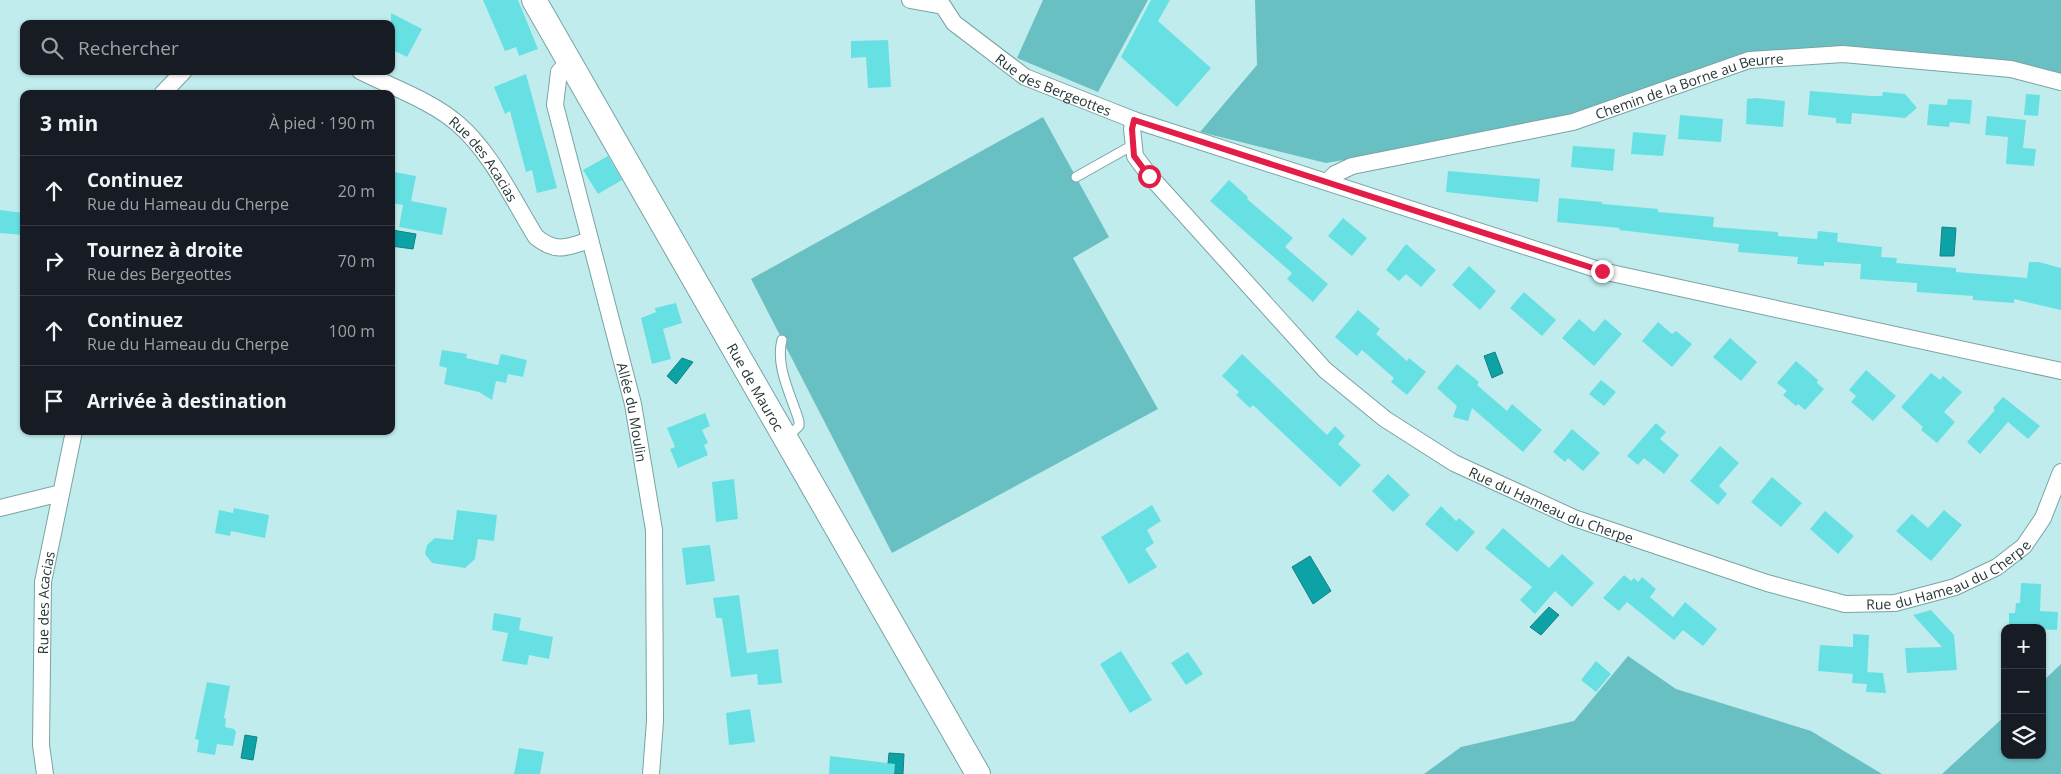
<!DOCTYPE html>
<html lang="fr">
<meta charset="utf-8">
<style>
body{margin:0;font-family:"Open Sans",sans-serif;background:#20242c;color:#f1f3f6}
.controls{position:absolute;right:15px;bottom:15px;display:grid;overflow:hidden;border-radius:10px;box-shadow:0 1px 4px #0004}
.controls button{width:45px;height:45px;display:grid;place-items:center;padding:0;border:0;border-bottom:1px solid #363941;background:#171b24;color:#f1f3f6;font:25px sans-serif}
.stop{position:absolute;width:15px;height:15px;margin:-11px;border:4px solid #e11d48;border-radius:50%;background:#fff}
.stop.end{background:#e11d48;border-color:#fff;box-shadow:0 1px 5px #0008}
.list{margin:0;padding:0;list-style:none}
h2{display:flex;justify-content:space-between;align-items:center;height:65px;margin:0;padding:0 20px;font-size:21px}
h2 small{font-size:16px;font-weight:400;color:#9ea1a6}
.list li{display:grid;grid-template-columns:32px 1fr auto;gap:15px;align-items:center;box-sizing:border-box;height:70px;padding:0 20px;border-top:1px solid #363941}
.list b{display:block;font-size:19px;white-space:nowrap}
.list p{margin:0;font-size:16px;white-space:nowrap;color:#9ea1a6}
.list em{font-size:16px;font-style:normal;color:#9ea1a6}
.icon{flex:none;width:28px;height:28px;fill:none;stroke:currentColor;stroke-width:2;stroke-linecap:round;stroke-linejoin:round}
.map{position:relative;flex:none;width:2061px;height:774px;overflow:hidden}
.search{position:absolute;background:#171b24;box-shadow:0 1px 4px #0004;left:20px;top:20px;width:375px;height:55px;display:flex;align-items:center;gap:12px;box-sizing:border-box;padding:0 18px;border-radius:10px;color:#9ea1a6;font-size:19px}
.panel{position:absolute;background:#171b24;box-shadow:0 1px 4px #0004;left:20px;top:90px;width:375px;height:345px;border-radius:10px}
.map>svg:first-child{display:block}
</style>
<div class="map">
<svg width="2061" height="774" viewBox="0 0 2061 774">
<rect width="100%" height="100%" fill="#c1eced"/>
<!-- green -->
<path fill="#69c0c3" d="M 1043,0 L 1148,0 L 1098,92 L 1017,58 Z
M 1255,0 L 2061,0 L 2061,82 L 1843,54 L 1749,60 L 1573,122 L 1326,163 L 1200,132 L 1257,65 Z
M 1043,117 L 1109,237 L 1073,258 L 1158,409 L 892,553 L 751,279 Z
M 1628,656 L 1676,689 L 1811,731 L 1882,774 L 1424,774 L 1461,747 L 1574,721 Z
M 2061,664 L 2061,774 L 1942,774 L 2005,716 L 2005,755 L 2042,755 L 2042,682 Z"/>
<!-- water -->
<path fill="#0da2a6" stroke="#148285" d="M 1942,227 L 1956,228 L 1954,256 L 1940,256 Z
M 392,230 L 416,234 L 413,249 L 391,246 Z
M 1495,352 L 1503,373 L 1492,378 L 1484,356 Z
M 682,358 L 693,362 L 676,384 L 667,376 Z
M 1310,556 L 1331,591 L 1313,604 L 1292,567 Z
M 1549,607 L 1559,615 L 1541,635 L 1530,627 Z
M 245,735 L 257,737 L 253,760 L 241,758 Z
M 889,753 L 904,754 L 903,774 L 887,774 Z"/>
<!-- building -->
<path fill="#67e0e4" d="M 483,0 L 518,0 L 538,49 L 519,56 L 516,47 L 505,51 Z
M 1151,0 L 1170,0 L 1158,21 L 1211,68 L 1177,107 L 1121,57 Z
M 391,13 L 422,29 L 407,57 L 391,49 Z
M 888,40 L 891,87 L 868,88 L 866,57 L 851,58 L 851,41 Z
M 526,74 L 557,188 L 537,193 L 532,170 L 526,172 L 510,111 L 505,114 L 494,87 Z
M 1810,91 L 1871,96 L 1882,96 L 1883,92 L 1905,94 L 1917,108 L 1905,118 L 1852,113 L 1851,124 L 1836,123 L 1836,118 L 1808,115 Z
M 2026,94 L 2040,95 L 2038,116 L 2024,115 Z
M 1755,98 L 1785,101 L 1783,127 L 1746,124 L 1747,99 Z
M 1948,99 L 1972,100 L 1970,124 L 1950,122 L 1949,127 L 1927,125 L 1929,104 L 1947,105 Z
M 1680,115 L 1723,119 L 1721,142 L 1678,139 Z
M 1987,116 L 2026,120 L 2023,148 L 2036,149 L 2034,166 L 2006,164 L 2008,137 L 1985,135 Z
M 1633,132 L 1666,135 L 1663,156 L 1631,154 Z
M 1573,146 L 1615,149 L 1613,171 L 1571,167 Z
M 608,156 L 622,180 L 598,194 L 583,170 Z
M 1448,171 L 1540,179 L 1538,202 L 1446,192 Z
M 394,172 L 416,176 L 411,201 L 447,208 L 442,235 L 399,227 L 403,205 L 391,203 L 391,185 Z
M 1229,180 L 1248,197 L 1247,199 L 1293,238 L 1285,247 L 1328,284 L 1313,302 L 1287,279 L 1292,273 L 1210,201 Z
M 1559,198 L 1602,202 L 1602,204 L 1658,209 L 1658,212 L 1714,217 L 1713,227 L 1778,232 L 1778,236 L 1817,239 L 1818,231 L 1838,233 L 1837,242 L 1882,247 L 1881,257 L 1897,258 L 1896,263 L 1956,268 L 1956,272 L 2027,278 L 2029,262 L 2039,262 L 2061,268 L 2061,310 L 2014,299 L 2014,303 L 1973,300 L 1973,296 L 1917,292 L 1917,283 L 1860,279 L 1861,264 L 1824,262 L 1824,266 L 1797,264 L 1798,257 L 1738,252 L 1739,244 L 1619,230 L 1620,228 L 1557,222 Z
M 0,210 L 24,213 L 24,235 L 0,233 Z
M 1343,218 L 1367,238 L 1352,256 L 1328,236 Z
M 1406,244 L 1436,270 L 1421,287 L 1406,274 L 1399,281 L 1386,270 Z
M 1469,266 L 1496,291 L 1480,310 L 1452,285 Z
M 1524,292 L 1556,320 L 1542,336 L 1510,308 Z
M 676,303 L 682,323 L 663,329 L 671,359 L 652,364 L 641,318 L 656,312 L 655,308 Z
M 1358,310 L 1380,329 L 1376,334 L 1407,361 L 1409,358 L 1426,372 L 1407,395 L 1391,382 L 1394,378 L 1362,350 L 1357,356 L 1335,337 Z
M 1579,319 L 1594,332 L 1605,319 L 1622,334 L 1594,366 L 1562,338 Z
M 1658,322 L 1672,334 L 1676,331 L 1692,344 L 1672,367 L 1642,341 Z
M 1730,338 L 1757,362 L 1741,381 L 1713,357 Z
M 442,350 L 467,354 L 466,358 L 498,365 L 501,354 L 527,360 L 523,377 L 508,374 L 506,383 L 496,381 L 492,400 L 479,392 L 444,384 L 447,368 L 439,366 Z
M 1242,354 L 1327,435 L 1335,426 L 1345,436 L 1338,444 L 1361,465 L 1340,487 L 1253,405 L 1250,408 L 1236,395 L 1239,392 L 1222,376 Z
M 1796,361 L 1818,380 L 1817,383 L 1824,389 L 1805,410 L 1798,404 L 1796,406 L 1783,395 L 1787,391 L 1777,383 Z
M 1457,364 L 1479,382 L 1477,385 L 1507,411 L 1512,404 L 1542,430 L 1523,452 L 1472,408 L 1468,421 L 1453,417 L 1457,406 L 1437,388 Z
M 1866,370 L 1896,396 L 1873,421 L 1851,402 L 1856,396 L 1849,390 Z
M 1931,373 L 1940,380 L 1943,376 L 1962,392 L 1944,412 L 1955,422 L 1937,443 L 1921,430 L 1923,427 L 1901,407 Z
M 1601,380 L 1616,392 L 1604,406 L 1589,394 Z
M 2003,397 L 2040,426 L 2028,439 L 2008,422 L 1980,454 L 1967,442 L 1995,410 L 1993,408 Z
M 705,413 L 710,426 L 702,430 L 708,443 L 704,445 L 708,455 L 678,468 L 670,449 L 675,447 L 667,428 Z
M 1656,423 L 1666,432 L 1660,439 L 1679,455 L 1664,474 L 1644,458 L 1638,465 L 1627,456 Z
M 1572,429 L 1600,453 L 1583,471 L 1568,458 L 1565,462 L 1553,452 Z
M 1720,446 L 1739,463 L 1719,486 L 1727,494 L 1718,505 L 1690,481 Z
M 1388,474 L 1410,495 L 1393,512 L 1372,491 Z
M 1772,477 L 1802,503 L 1781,527 L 1751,502 Z
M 734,479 L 738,519 L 716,522 L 712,482 Z
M 1152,505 L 1161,521 L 1147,530 L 1154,543 L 1145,549 L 1157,567 L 1129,584 L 1101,537 Z
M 1441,506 L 1456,521 L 1459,518 L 1475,532 L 1457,552 L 1425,524 Z
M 234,508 L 269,515 L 265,538 L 231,531 L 230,536 L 215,533 L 219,510 L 233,513 Z
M 457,510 L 497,515 L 494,541 L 478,539 L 475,559 L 465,568 L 432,563 L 425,554 L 427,545 L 435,538 L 453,540 Z
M 1944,510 L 1962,525 L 1931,561 L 1896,531 L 1912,514 L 1928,528 Z
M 1825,511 L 1854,536 L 1838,554 L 1810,529 Z
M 1503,528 L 1549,568 L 1562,554 L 1594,583 L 1572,607 L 1555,591 L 1535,614 L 1520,600 L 1532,587 L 1485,548 Z
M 710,545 L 715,581 L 686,585 L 682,548 Z
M 1624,575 L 1631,581 L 1634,578 L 1638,582 L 1642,577 L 1656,589 L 1650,597 L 1673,617 L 1685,602 L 1717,629 L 1703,646 L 1683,630 L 1674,640 L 1627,602 L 1619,611 L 1603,598 Z
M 2021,583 L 2041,584 L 2040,611 L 2058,612 L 2057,630 L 2009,628 L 2009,613 L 2015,613 L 2016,603 L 2020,603 Z
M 739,595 L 747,653 L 778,649 L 782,683 L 758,685 L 757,674 L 731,677 L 722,618 L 716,618 L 713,598 Z
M 1931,610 L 1954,635 L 1957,670 L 1907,673 L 1905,648 L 1942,647 L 1913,615 Z
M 494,613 L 521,618 L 519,630 L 553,637 L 549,659 L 529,655 L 527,665 L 502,661 L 508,633 L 492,630 Z
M 1853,634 L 1869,635 L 1867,681 L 1867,672 L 1883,673 L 1886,693 L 1866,692 L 1867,684 L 1852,683 L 1853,674 L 1818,671 L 1820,645 L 1853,647 Z
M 1121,651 L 1152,700 L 1130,713 L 1100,664 Z
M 1188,652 L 1203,674 L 1186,685 L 1171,663 Z
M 1596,661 L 1611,674 L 1596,692 L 1581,680 Z
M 207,682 L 230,686 L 224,718 L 226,719 L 225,727 L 234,729 L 236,732 L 233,746 L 217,744 L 215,755 L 197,752 L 199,740 L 195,739 Z
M 750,709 L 755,742 L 729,745 L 726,713 Z
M 519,748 L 544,752 L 540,774 L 514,774 Z
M 830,756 L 895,764 L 894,774 L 829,774 Z"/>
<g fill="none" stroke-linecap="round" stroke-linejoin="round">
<!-- lane casing -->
<g stroke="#7aa3a4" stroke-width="11">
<path id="lane" d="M 1076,177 L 1133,145
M 782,340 C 775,366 791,395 799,421 L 799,426 L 786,438"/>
</g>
<!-- street casing -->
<g stroke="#7aa3a4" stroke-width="18">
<g id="street">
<path id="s1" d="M 910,0 L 943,6 L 954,23 L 1025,77 L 1134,120 L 1602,271 L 2061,371"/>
<path id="s2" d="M 569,61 L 559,72 L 555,105 L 633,404 L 654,530 L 655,721 L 651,774"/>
<path id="s3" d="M 360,71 C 391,87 432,101 458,124 C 491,152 513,200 536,237 C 557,254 567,247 590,240"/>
<path d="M 162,94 L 184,71"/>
<path id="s4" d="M 1134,120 L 1132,129 L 1135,156 L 1149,175 L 1325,370 L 1385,419 L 1454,463 L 1574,518 L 1767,583 L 1845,604 L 1895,603 L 1955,587 L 1997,567 L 2024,546 L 2043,518 L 2061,472"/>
<path id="s5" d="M 1327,182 L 1335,174 L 1352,166 L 1573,122 L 1749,60 L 1843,54 L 2011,69 L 2061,82"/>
<path d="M 0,508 L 61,493"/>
<path id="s6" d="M 45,774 L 41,745 L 43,582 L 74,431"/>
</g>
</g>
<!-- secondary casing -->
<g stroke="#7aa3a4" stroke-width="26">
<g id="secondary">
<path id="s7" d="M 534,0 L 978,774"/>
</g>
</g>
<!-- lane -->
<use href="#lane" stroke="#fff" stroke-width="9"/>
<!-- street -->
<use href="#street" stroke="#fff" stroke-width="16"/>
<!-- secondary -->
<use href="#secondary" stroke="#fff" stroke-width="24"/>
</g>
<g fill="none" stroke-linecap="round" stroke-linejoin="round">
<!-- route -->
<path stroke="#e11d48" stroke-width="6" d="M 1149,176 L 1134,156 L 1132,129 L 1134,120 L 1602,271"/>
</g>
<g text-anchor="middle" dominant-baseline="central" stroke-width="4" stroke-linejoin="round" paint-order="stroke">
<!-- street labels -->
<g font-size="14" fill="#263737" stroke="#fff">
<text stroke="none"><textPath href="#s1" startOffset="172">Rue des Bergeottes</textPath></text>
<text stroke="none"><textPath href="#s5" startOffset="378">Chemin de la Borne au Beurre</textPath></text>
<text stroke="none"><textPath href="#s3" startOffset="155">Rue des Acacias</textPath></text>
<text stroke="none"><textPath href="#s7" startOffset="446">Rue de Mauroc</textPath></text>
<text stroke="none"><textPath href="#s2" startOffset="365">Allée du Moulin</textPath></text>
<text stroke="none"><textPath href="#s4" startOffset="588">Rue du Hameau du Cherpe</textPath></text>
<text stroke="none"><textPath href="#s4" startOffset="1008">Rue du Hameau du Cherpe</textPath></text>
<text stroke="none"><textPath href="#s6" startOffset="172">Rue des Acacias</textPath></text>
</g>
</g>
</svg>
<div class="controls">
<button>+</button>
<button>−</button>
<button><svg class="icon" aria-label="layers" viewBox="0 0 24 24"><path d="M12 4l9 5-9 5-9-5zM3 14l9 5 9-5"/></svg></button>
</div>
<div class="stop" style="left:1149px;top:176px"></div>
<div class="stop end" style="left:1602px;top:271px"></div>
<div class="search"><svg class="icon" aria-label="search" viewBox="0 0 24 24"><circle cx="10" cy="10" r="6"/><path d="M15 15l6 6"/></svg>Rechercher</div>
<section class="panel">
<h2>3 min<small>À pied · 190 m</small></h2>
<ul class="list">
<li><svg class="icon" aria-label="ahead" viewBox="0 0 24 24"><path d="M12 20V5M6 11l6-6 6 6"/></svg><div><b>Continuez</b><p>Rue du Hameau du Cherpe</p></div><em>20 m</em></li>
<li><svg class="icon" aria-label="right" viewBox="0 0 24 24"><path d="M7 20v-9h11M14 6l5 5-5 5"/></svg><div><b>Tournez à droite</b><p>Rue des Bergeottes</p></div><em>70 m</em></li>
<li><svg class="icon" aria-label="ahead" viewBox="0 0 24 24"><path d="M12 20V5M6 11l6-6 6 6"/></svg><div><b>Continuez</b><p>Rue du Hameau du Cherpe</p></div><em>100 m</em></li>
<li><svg class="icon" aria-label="arrive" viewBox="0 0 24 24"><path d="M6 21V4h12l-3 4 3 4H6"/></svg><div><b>Arrivée à destination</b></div></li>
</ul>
</section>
</div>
